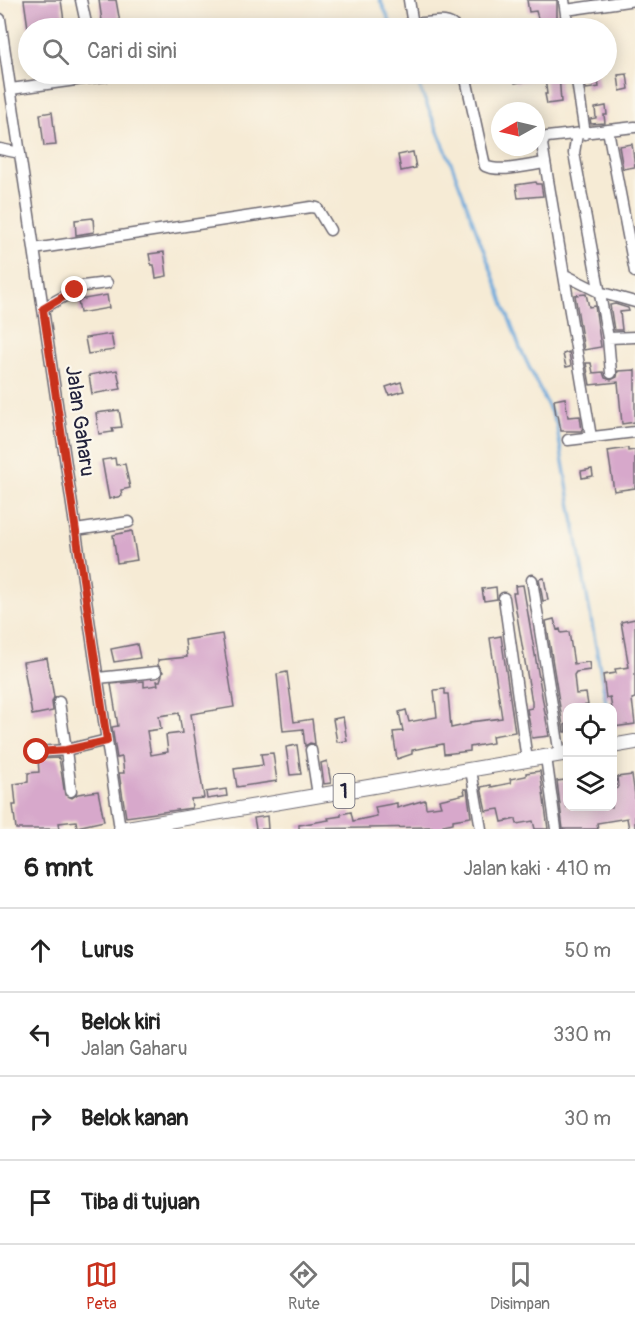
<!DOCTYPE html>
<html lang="id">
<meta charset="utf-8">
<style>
body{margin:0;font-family:Pangolin,sans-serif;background:#f2f2f2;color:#222}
.controls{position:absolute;right:18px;bottom:18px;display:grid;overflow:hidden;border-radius:12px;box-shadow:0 3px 15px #0003}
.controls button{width:54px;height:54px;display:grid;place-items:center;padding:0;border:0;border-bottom:2px solid #e0e0e0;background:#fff;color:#222;font:30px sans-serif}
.compass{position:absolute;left:491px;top:102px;width:54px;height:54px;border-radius:50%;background:#fff;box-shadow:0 3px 15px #0003;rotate:262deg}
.stop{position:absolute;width:18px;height:18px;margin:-14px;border:4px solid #c8321e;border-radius:50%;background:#fff}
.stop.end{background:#c8321e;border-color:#fff;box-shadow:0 2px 6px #0008}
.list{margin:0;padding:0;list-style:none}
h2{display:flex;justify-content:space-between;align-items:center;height:78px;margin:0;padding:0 24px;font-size:26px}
h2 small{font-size:20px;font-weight:400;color:#767676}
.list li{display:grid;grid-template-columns:39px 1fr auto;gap:18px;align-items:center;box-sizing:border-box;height:84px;padding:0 24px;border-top:2px solid #e0e0e0}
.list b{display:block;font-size:22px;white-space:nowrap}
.list p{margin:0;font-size:20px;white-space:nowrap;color:#767676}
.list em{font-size:20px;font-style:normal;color:#767676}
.icon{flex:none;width:33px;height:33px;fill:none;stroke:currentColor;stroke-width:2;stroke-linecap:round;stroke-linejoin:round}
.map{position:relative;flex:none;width:635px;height:829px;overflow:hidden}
.search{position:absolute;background:#fff;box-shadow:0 3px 15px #0003;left:18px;right:18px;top:18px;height:66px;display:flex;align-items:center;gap:15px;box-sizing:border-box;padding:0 21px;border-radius:33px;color:#767676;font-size:22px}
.sheet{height:414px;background:#fff}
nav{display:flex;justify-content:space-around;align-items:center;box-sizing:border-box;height:84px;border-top:2px solid #e0e0e0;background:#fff;font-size:16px;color:#767676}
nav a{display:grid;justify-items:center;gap:3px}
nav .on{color:#c8321e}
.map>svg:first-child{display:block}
</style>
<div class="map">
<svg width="635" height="829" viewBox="0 0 635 829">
<rect width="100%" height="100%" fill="#fbf7ec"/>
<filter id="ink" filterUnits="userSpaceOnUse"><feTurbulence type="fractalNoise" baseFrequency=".0167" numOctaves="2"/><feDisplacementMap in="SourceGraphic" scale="12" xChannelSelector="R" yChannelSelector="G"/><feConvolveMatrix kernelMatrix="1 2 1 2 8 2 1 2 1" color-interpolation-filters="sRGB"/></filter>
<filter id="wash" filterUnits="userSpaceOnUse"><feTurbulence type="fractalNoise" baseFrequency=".008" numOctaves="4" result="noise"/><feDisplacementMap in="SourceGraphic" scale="24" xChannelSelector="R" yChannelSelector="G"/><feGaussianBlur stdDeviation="1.35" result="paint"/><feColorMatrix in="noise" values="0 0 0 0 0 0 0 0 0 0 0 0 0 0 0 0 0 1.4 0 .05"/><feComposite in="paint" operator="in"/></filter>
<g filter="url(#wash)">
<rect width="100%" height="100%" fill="#f6ebd5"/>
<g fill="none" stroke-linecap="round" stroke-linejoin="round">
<!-- stream -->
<path stroke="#69a7db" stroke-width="3" d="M 380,0 L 393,28
M 414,74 L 452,165 L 520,348 L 556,423 L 607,708
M 612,736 L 613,737"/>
</g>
<g id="blocks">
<!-- building -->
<path fill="#d7a8cb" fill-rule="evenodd" d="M 24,0 L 61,0 L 65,28 L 28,28 Z
M 99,0 L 116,0 L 121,28 L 103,28 Z
M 527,0 L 557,0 L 557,19 L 539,22 L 536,11 L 529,12 Z
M 514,74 L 559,74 L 561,102 L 547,104 L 545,94 L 547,94 L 545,78 L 515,83 Z
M 584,74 L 597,74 L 599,87 L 586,89 Z
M 627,74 L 629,89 L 620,91 L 618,75 Z
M 606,106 L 607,115 L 604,115 L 605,123 L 591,124 L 590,119 L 596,118 L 595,108 Z
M 52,112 L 56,145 L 44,146 L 40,114 Z
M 632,144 L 635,167 L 623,169 L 619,146 Z
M 413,152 L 416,168 L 401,171 L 398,155 Z
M 536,182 L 537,184 L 541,184 L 543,196 L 518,198 L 516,185 Z
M 93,218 L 94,232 L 76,235 L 75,220 Z
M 164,252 L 167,276 L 156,278 L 154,265 L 151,265 L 149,254 Z
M 586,294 L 589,307 L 595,306 L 601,347 L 584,350 L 575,295 Z
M 107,295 L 109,308 L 80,313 L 78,300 Z
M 615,304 L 628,308 L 629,311 L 620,312 L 622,330 L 614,330 L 610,305 Z
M 111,334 L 114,350 L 88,354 L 85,338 Z
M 569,352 L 571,366 L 566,367 L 563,354 Z
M 586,363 L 591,363 L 593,373 L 603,372 L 605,378 L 611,380 L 617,377 L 618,371 L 635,370 L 635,422 L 622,424 L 618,382 L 590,385 Z
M 117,370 L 121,389 L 92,394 L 89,375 Z
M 401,382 L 404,391 L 389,395 L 386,387 Z
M 565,398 L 568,417 L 580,416 L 582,431 L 561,431 L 558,415 L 556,415 L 554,400 Z
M 119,410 L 122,427 L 112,428 L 113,432 L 99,434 L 96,413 Z
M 628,448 L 628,451 L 635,450 L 635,488 L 614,491 L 608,451 Z
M 115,458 L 116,465 L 125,464 L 130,488 L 121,490 L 122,496 L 109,499 L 102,460 Z
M 592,469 L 593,476 L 582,478 L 581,471 Z
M 132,531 L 137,560 L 117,563 L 113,535 Z
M 544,578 L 548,600 L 543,601 L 539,579 Z
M 523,585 L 549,736 L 532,738 L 527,709 L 532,708 L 532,702 L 513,593 L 516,593 L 515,586 Z
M 496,587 L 497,599 L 484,601 L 482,589 Z
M 554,619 L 557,630 L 560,629 L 561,633 L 569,632 L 574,664 L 589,662 L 590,670 L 576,672 L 574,675 L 576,694 L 586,693 L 588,705 L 580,706 L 580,708 L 567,708 L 567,724 L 565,725 L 566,732 L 564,732 L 546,621 Z
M 635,619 L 635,698 L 632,699 L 635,724 L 614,727 L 612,708 L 610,697 L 606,698 L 603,675 L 616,673 L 615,669 L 629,667 L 621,622 Z
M 222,634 L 234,707 L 191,714 L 204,798 L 191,799 L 192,808 L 126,817 L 119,773 L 124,773 L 122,757 L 117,758 L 112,727 L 118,726 L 111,684 L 144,681 L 144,687 L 158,685 L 157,681 L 160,681 L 163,672 L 158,665 L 158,660 L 187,657 L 185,640 ZM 179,713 L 182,733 L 166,735 L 168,752 L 151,755 L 147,731 L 161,729 L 159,716 Z
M 501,636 L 515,732 L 492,736 L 493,743 L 470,747 L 470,751 L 444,754 L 443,744 L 412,750 L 412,754 L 397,759 L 393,732 L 403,731 L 399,712 L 406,710 L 409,722 L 437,717 L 434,690 L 445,689 L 445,694 L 448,694 L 451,728 L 470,724 L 470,722 L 502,718 L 490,638 Z
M 137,644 L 140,658 L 114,662 L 111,649 Z
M 47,658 L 54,697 L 52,702 L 53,711 L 32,715 L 23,662 Z
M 287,672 L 294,722 L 312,719 L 315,744 L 310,743 L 305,746 L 303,729 L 283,731 L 277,674 Z
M 343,717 L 347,741 L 337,742 L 333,719 Z
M 297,745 L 301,774 L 290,775 L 286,747 Z
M 273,753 L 277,781 L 237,787 L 234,769 L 263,765 L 261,754 Z
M 59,758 L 65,795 L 72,798 L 78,794 L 98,791 L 104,821 L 77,827 L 76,821 L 59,823 L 60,829 L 16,829 L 13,805 L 16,805 L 14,784 L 28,782 L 28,773 L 39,772 L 38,759 Z
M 327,761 L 331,783 L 324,784 L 321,763 Z
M 540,771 L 548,829 L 535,829 L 533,821 L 517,824 L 516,819 L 502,822 L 499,809 L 486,811 L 481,787 L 491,785 L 491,787 L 511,783 L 510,779 L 526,776 L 526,773 Z
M 632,775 L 635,795 L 635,829 L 629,829 L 627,818 L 597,823 L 598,829 L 563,829 L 557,781 L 565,780 L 567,807 L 612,807 L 612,789 L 618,788 L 617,777 Z
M 226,789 L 227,796 L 207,799 L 206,792 Z
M 464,789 L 467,789 L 471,817 L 453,820 L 453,823 L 443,825 L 443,829 L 432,829 L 432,827 L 299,829 L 299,825 L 329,820 L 328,818 L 341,816 L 341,814 L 351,812 L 353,821 L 377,816 L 375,807 L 397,803 L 397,808 L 425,800 L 426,808 L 441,806 L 439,800 L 465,794 Z
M 267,816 L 268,829 L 256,829 L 254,818 Z"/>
</g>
</g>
<g filter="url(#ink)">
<use href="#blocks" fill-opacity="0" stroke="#6c6871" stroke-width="1.5"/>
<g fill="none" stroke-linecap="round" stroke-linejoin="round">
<!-- minor casing -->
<g stroke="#6c6871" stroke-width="13">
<path id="minor" d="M 81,0 L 87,28
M 409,0 L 412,19 L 415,23 C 429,25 446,16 456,28
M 564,0 L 568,28
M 566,10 L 635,0
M 0,19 L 120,829
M 465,74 L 485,166 C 501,173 528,165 545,163
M 576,74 L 585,134
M 11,89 L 119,74
M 608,130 L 635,272
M 577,134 L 574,153 L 608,338 L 635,337
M 0,149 L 20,153
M 34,249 L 311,207 L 317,208 L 330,230
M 565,275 L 599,292 L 635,302
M 43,308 L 83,286 L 107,283
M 608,338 L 611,373
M 591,437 L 542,144 L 545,138 L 547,137 L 635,127
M 568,440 L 635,432
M 76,530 L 129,522
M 532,580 L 560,755
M 504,598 L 527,760
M 98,678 L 156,672
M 311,750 L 318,795
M 37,752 L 66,750 L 59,702
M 546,757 L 556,829
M 471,770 L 481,829
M 71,791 L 66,750 L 107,740"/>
</g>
<!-- major casing -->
<g stroke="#6c6871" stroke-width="16">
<path id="major" d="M 612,746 L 635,742
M 121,829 L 568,753"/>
</g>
<!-- minor -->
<use href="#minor" stroke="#fff" stroke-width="10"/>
<!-- major -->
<use href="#major" stroke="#fff" stroke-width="14"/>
</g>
</g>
<g fill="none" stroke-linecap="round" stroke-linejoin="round" filter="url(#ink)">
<!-- route -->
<path stroke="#c8321e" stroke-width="8" d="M 37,752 L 66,750 L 107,741 L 43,309 L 75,290"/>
</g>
<g text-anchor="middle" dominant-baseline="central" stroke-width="4.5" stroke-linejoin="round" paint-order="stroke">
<!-- shield labels -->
<rect fill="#fbf7ec" stroke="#636270" stroke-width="1.5" x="333.5" y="774" width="21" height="34" rx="4.5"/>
<g font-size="20" font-weight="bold" fill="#22223b">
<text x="344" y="791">1</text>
</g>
<!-- street labels -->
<g font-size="21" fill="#22223b" stroke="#fbf7ec">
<text transform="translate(80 421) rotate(82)">Jalan Gaharu</text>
</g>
</g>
</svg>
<div class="controls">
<button><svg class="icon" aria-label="locate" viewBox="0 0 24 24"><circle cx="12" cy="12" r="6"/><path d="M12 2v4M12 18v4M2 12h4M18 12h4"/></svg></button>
<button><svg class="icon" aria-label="layers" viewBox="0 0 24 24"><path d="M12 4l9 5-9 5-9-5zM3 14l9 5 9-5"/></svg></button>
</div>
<svg class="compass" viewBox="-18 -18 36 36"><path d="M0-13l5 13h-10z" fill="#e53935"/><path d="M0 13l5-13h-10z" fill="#767676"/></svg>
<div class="stop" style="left:37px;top:752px"></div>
<div class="stop end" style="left:75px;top:290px"></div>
<div class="search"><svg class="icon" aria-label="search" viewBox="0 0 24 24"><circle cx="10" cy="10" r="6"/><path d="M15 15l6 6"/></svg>Cari di sini</div>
</div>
<section class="sheet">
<h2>6 mnt<small>Jalan kaki · 410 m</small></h2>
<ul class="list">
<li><svg class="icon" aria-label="ahead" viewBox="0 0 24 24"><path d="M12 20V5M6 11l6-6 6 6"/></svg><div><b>Lurus</b></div><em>50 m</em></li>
<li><svg class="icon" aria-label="left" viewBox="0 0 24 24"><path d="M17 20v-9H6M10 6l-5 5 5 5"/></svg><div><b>Belok kiri</b><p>Jalan Gaharu</p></div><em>330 m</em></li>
<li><svg class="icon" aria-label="right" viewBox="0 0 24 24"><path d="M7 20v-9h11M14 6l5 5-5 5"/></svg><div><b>Belok kanan</b></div><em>30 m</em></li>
<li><svg class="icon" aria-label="arrive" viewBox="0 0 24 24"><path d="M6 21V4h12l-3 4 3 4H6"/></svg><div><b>Tiba di tujuan</b></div></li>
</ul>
</section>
<nav>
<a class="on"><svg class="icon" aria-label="map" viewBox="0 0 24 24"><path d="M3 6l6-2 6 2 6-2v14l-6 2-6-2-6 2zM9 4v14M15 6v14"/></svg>Peta</a>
<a><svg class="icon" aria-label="directions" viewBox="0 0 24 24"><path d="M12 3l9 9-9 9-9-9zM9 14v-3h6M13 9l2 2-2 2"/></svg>Rute</a>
<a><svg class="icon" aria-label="saved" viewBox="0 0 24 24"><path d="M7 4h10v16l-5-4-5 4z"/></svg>Disimpan</a>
</nav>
